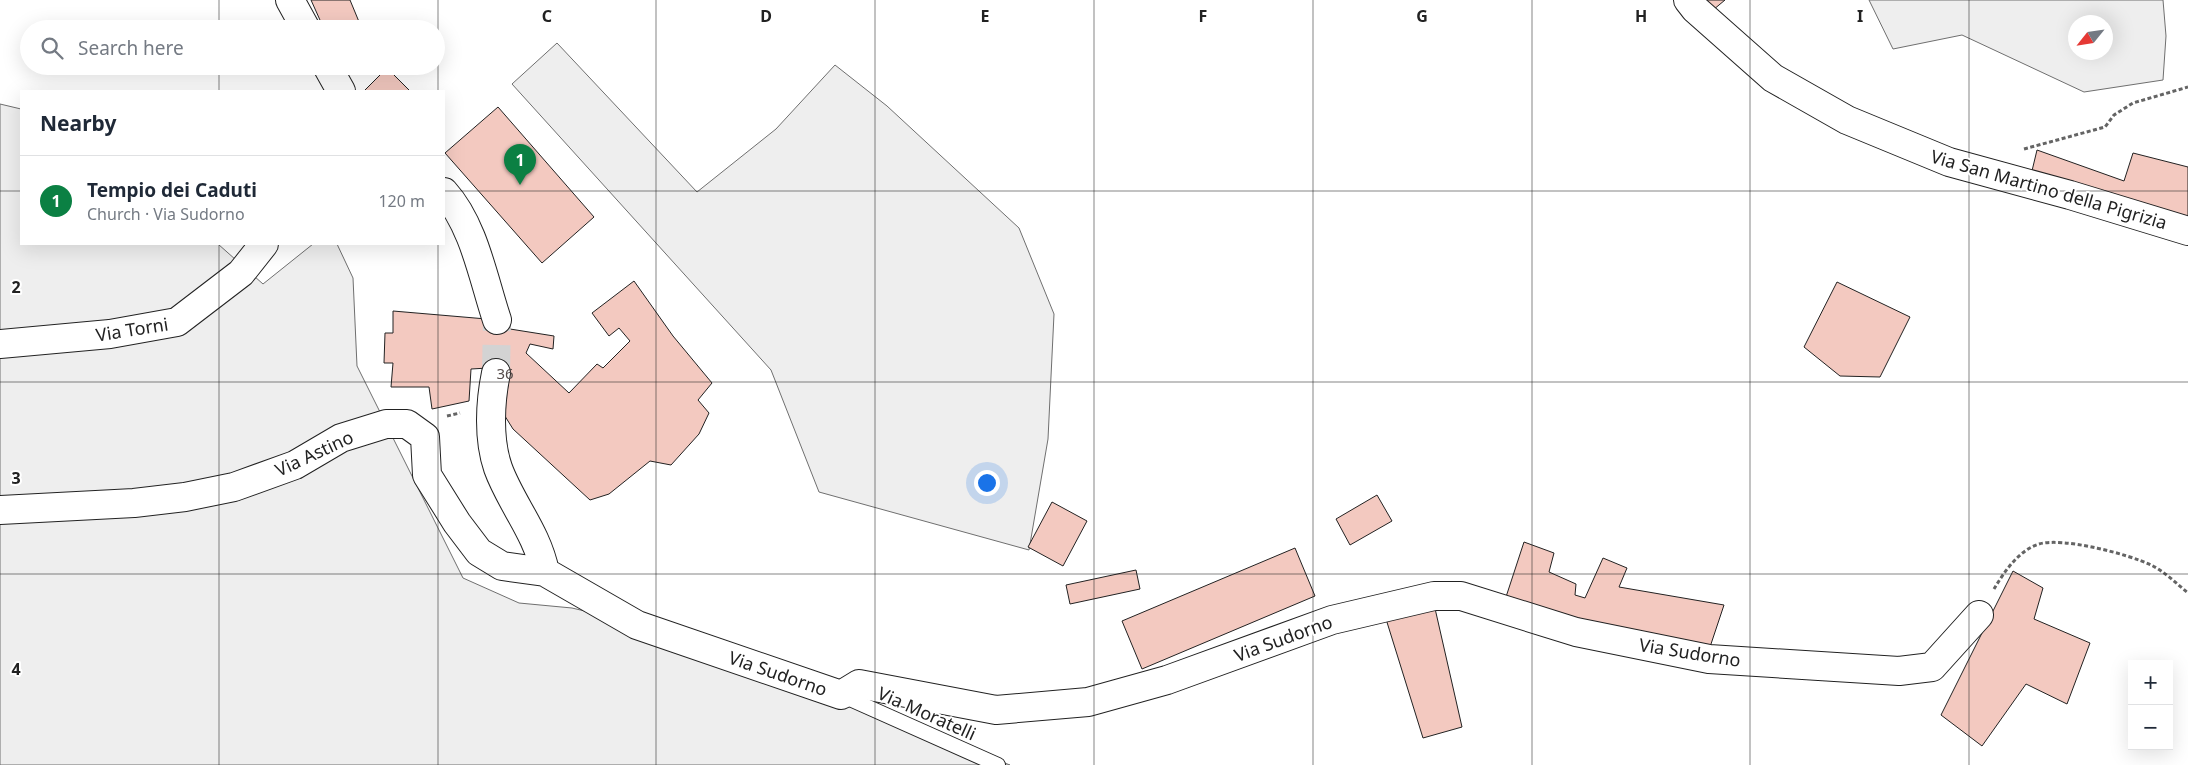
<!DOCTYPE html>
<meta charset="utf-8">
<style>
body{margin:0;font-family:"Noto Sans",sans-serif;background:#f6f6f7;color:#1f2937}
.controls{position:absolute;right:15px;bottom:15px;display:grid;overflow:hidden;border-radius:0px;box-shadow:0 5px 20px #0002}
.controls button{width:45px;height:45px;display:grid;place-items:center;padding:0;border:0;border-bottom:1px solid #e0e1e3;background:#fff;color:#1f2937;font:25px sans-serif}
.compass{position:absolute;left:2068px;top:15px;width:45px;height:45px;border-radius:50%;background:#fff;box-shadow:0 5px 20px #0002;rotate:240deg}
.you{position:absolute;left:986px;top:482px;width:18px;height:18px;margin:-12px;border:4px solid #fff;border-radius:50%;background:#1a73e8;box-shadow:0 0 0 8px #1a73e833}
.badge{display:grid;place-items:center;width:32px;height:32px;border-radius:50%;background:#0b8043;color:#fff;font-size:16px;font-weight:700}
.pin{position:absolute;translate:-50% -41px;filter:drop-shadow(0 1px 2px #0008)}
.pin::after{content:'';position:absolute;top:26px;width:18px;height:15px;background:inherit;clip-path:polygon(0 0,100% 0,50% 100%)}
.list{margin:0;padding:0;list-style:none}
h2{display:flex;justify-content:space-between;align-items:center;height:65px;margin:0;padding:0 20px;font-size:21px}
h2 small{font-size:16px;font-weight:400;color:#747a83}
.list li{display:grid;grid-template-columns:32px 1fr auto;gap:15px;align-items:center;box-sizing:border-box;height:90px;padding:0 20px;border-top:1px solid #e0e1e3}
.list b{display:block;font-size:19px;white-space:nowrap}
.list p{margin:0;font-size:16px;white-space:nowrap;color:#747a83}
.list em{font-size:16px;font-style:normal;color:#747a83}
.icon{flex:none;width:28px;height:28px;fill:none;stroke:currentColor;stroke-width:2;stroke-linecap:round;stroke-linejoin:round}
.map{position:relative;flex:none;width:2188px;height:765px;overflow:hidden}
.search{position:absolute;background:#fff;box-shadow:0 5px 20px #0002;left:20px;top:20px;width:425px;height:55px;display:flex;align-items:center;gap:12px;box-sizing:border-box;padding:0 18px;border-radius:28px;color:#747a83;font-size:19px}
.panel{position:absolute;background:#fff;box-shadow:0 5px 20px #0002;left:20px;top:90px;width:425px;height:155px;border-radius:0px}
.map>svg:first-child{display:block}
</style>
<div class="map">
<svg width="2188" height="765" viewBox="0 0 2188 765">
<rect width="100%" height="100%" fill="#fff"/>
<!-- green -->
<path fill="#eee" stroke="#6f6f6f" fill-rule="evenodd" d="M 1869,0 L 2163,0 L 2166,36 L 2163,80 L 2084,92 L 1962,35 L 1893,49 ZM 2076,22 L 2106,22 L 2106,52 L 2076,52 Z
M 557,43 L 697,192 L 776,129 L 835,65 L 887,106 L 1019,228 L 1054,314 L 1048,439 L 1029,550 L 819,492 L 771,370 L 512,84 Z
M 0,104 L 21,109 L 21,244 L 218,244 L 263,284 L 313,244 L 337,244 L 353,278 L 357,366 L 463,578 L 519,603 L 572,608 L 631,622 L 800,684 L 1010,765 L 0,765 Z"/>
<!-- building -->
<path fill="#f3c9c0" stroke="#222" d="M 311,0 L 350,0 L 362,29 L 324,29 Z
M 1704,0 L 1725,0 L 1713,10 Z
M 341,66 L 365,66 L 345,75 Z
M 387,68 L 410,91 L 364,91 Z
M 498,107 L 594,217 L 542,263 L 445,153 Z
M 2037,150 L 2124,181 L 2133,153 L 2188,167 L 2188,218 L 2031,175 Z
M 634,281 L 673,336 L 712,383 L 698,400 L 709,413 L 699,434 L 671,465 L 650,461 L 609,494 L 590,500 L 513,429 L 493,397 L 488,368 L 471,369 L 469,401 L 432,409 L 429,387 L 391,387 L 393,363 L 384,363 L 385,333 L 393,333 L 393,311 L 510,321 L 510,329 L 554,336 L 553,349 L 530,344 L 526,353 L 569,393 L 597,364 L 603,368 L 630,341 L 619,328 L 609,336 L 592,313 Z
M 1837,282 L 1910,317 L 1880,377 L 1840,376 L 1804,347 Z
M 1377,495 L 1392,521 L 1350,545 L 1336,519 Z
M 1052,502 L 1087,521 L 1063,566 L 1028,547 Z
M 1524,542 L 1554,553 L 1549,572 L 1576,584 L 1575,595 L 1585,598 L 1603,558 L 1627,568 L 1619,587 L 1724,605 L 1708,653 L 1504,603 Z
M 1295,548 L 1315,596 L 1142,669 L 1122,621 Z
M 1136,570 L 1140,589 L 1070,604 L 1066,585 Z
M 2013,571 L 2043,588 L 2034,619 L 2090,643 L 2067,704 L 2026,684 L 1982,746 L 1941,715 Z
M 1434,604 L 1462,727 L 1423,738 L 1386,619 Z"/>
<g fill="none" stroke-linecap="round" stroke-linejoin="round">
<!-- minor-tunnel -->
<path stroke="#d3d3d3" stroke-width="28" stroke-dasharray="28 14" stroke-linecap="butt" d="M 496,373 L 497,320"/>
<!-- service casing -->
<g stroke="#222" stroke-width="16">
<path id="service" d="M 841,695 L 998,765"/>
</g>
<!-- minor casing -->
<g stroke="#222" stroke-width="30">
<path id="minor" d="M 290,0 L 306,29
M 1688,0 L 1695,9 L 1773,78 L 1847,120 L 1949,162 L 2070,195 L 2188,231
M 327,66 L 341,91
M 444,192 C 474,225 483,278 497,320
M 0,344 L 110,334 L 177,322 L 241,273 L 264,244
M 496,373 C 490,402 488,439 498,468 C 511,504 537,532 545,572
M 0,510 L 134,503 L 185,497 L 234,487 L 295,465 L 341,438 L 386,424 L 407,424 L 425,437 L 427,475 L 457,523 L 479,552 L 502,566 L 545,572 L 637,625 L 841,695 L 859,684 L 996,710 L 1088,702 L 1167,680 L 1332,620 L 1434,596 L 1461,596 L 1576,632 L 1709,659 L 1899,671 L 1932,667 L 1979,615"/>
</g>
<!-- path -->
<path stroke="#646464" stroke-width="3" stroke-dasharray="4 2.5" stroke-linecap="butt" d="M 2024,149 L 2105,127 L 2114,115 L 2133,103 L 2188,87
M 447,416 L 460,413
M 1994,589 C 2004,572 2019,550 2039,544 C 2063,537 2128,554 2151,565 C 2164,571 2177,584 2188,593"/>
<!-- service -->
<use href="#service" stroke="#fff" stroke-width="14"/>
<!-- minor -->
<use href="#minor" stroke="#fff" stroke-width="28"/>
</g>
<!-- grid -->
<path fill="none" stroke="#222" stroke-width="1" stroke-opacity="0.55" d="M 219,0 L 219,29M 438,0 L 438,91M 656,0 L 656,765M 875,0 L 875,765M 1094,0 L 1094,765M 1313,0 L 1313,765M 1532,0 L 1532,765M 1750,0 L 1750,765M 1969,0 L 1969,765M 219,66 L 219,91M 0,191 L 21,191M 444,191 L 2188,191M 219,244 L 219,765M 438,244 L 438,765M 0,382 L 2188,382M 0,574 L 2188,574"/>
<g text-anchor="middle" dominant-baseline="central" stroke-width="4" stroke-linejoin="round" paint-order="stroke">
<!-- number labels -->
<g font-size="15" fill="#564c4a">
<text x="505" y="373">36</text>
</g>
<!-- street labels -->
<g font-size="18" fill="#222" stroke="#fff">
<text transform="translate(2049 189) rotate(16)">Via San Martino della Pigrizia</text>
<text transform="translate(132 329) rotate(-9)">Via Torni</text>
<text transform="translate(314 453) rotate(-25)">Via Astino</text>
<text transform="translate(1283 638) rotate(-20)">Via Sudorno</text>
<text transform="translate(1690 652) rotate(9)">Via Sudorno</text>
<text transform="translate(778 673) rotate(19)">Via Sudorno</text>
<text transform="translate(927 713) rotate(24)">Via Moratelli</text>
</g>
</g>
<g font-size="16" text-anchor="middle" font-weight="bold" fill="#222" stroke="#fff" stroke-width="4" stroke-linejoin="round" paint-order="stroke">
<text x="547" y="22">C</text>
<text x="766" y="22">D</text>
<text x="985" y="22">E</text>
<text x="1203" y="22">F</text>
<text x="1422" y="22">G</text>
<text x="1641" y="22">H</text>
<text x="1860" y="22">I</text>
<text x="16" y="293">2</text>
<text x="16" y="484">3</text>
<text x="16" y="675">4</text>
</g>
</svg>
<div class="controls">
<button>+</button>
<button>−</button>
</div>
<svg class="compass" viewBox="-18 -18 36 36"><path d="M0-13l5 13h-10z" fill="#e53935"/><path d="M0 13l5-13h-10z" fill="#747a83"/></svg>
<div class="you"></div>
<div class="pin badge" style="left:520px;top:185px">1</div>
<div class="search"><svg class="icon" aria-label="search" viewBox="0 0 24 24"><circle cx="10" cy="10" r="6"/><path d="M15 15l6 6"/></svg>Search here</div>
<section class="panel">
<h2>Nearby<small></small></h2>
<ul class="list">
<li><span class="badge">1</span><div><b>Tempio dei Caduti</b><p>Church · Via Sudorno</p></div><em>120 m</em></li>
</ul>
</section>
</div>
